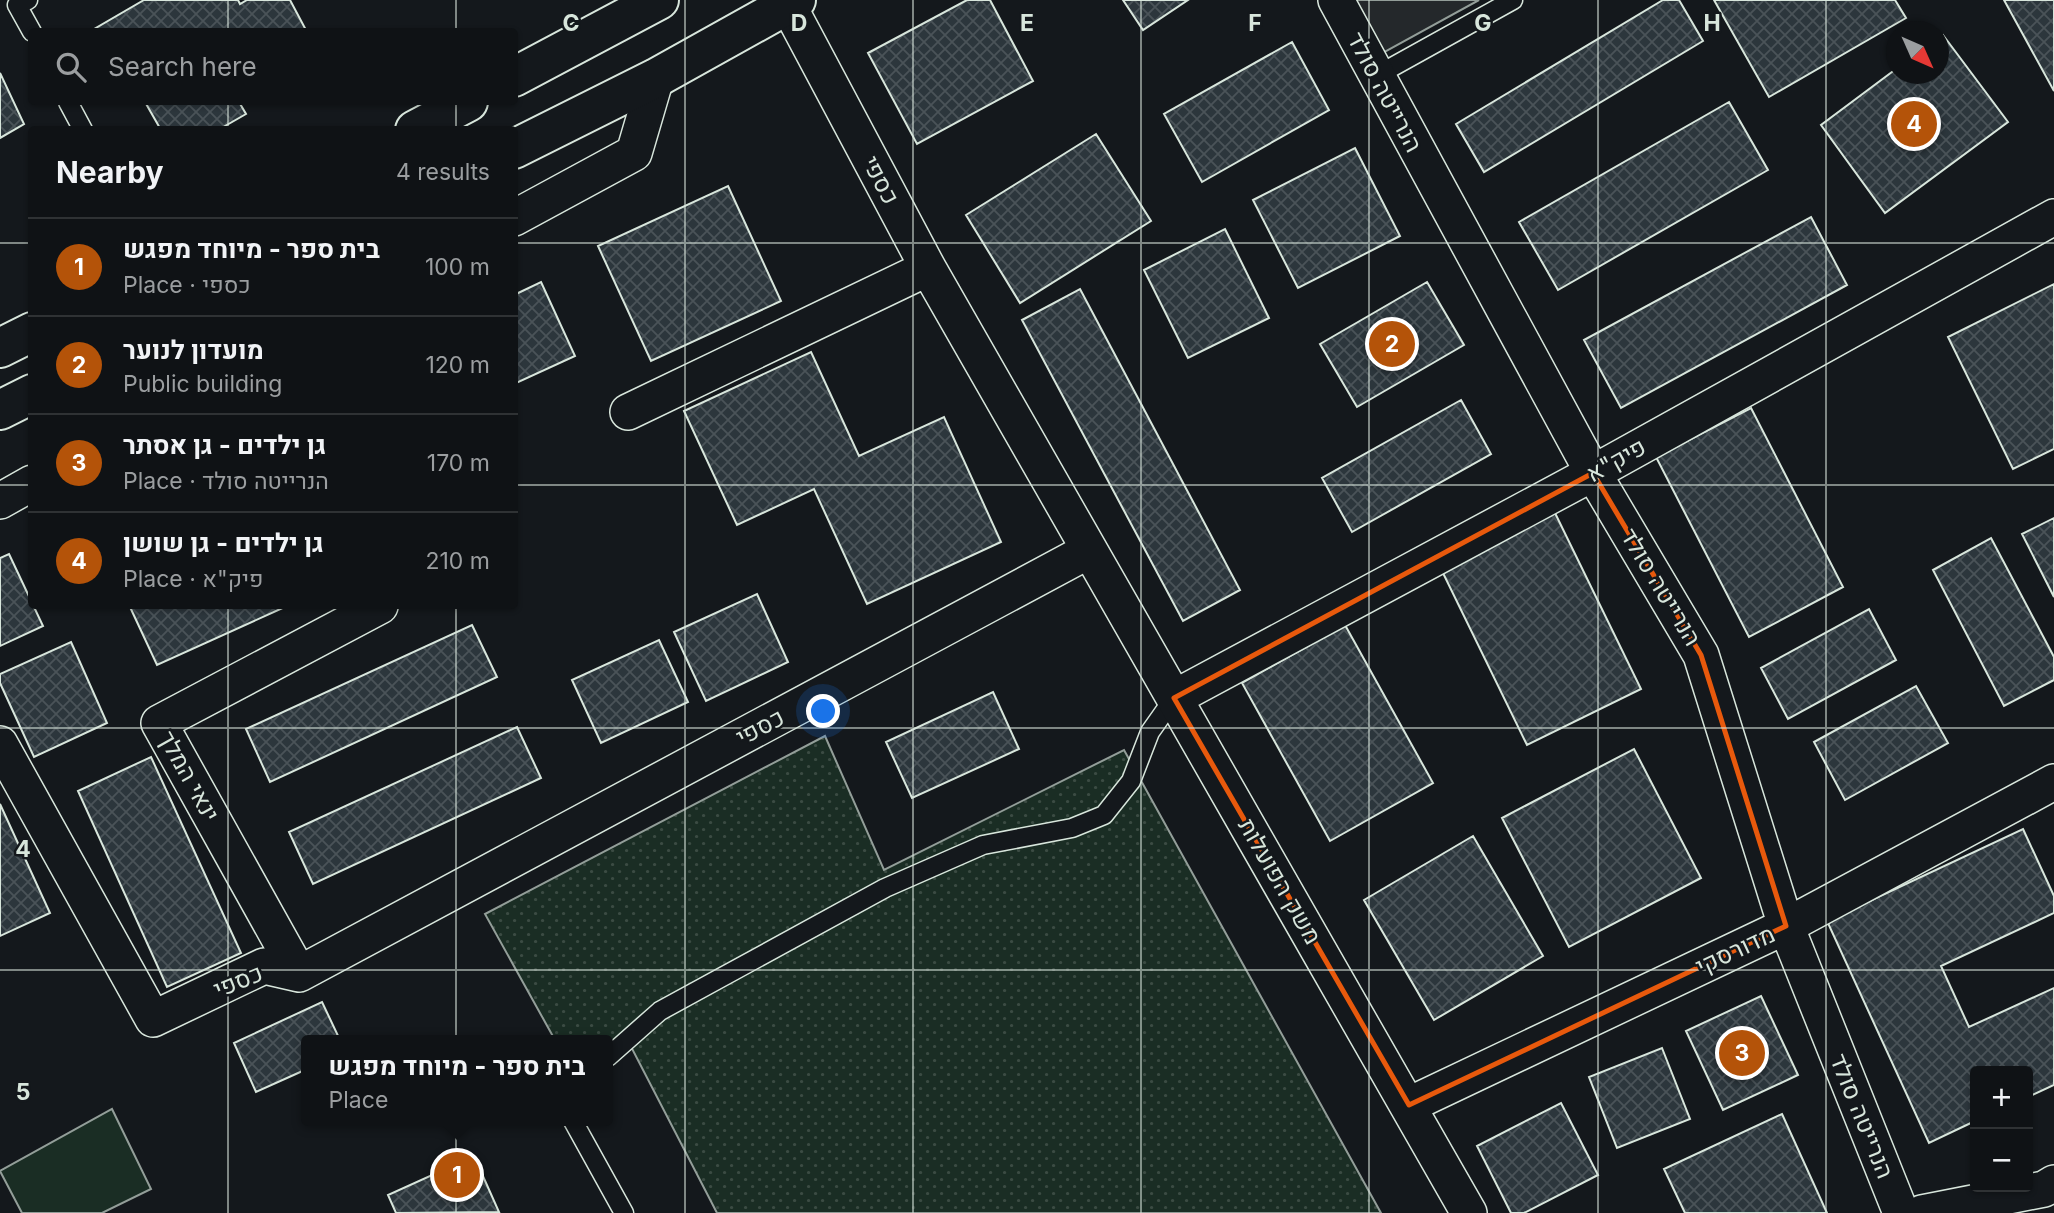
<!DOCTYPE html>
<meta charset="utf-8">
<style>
body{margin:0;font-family:Inter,Heebo,sans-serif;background:#1d2022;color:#f1f3f6}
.controls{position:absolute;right:21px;bottom:21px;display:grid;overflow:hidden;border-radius:7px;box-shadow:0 2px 5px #0004}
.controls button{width:63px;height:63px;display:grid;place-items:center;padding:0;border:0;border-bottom:2px solid #2f3234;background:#0f1215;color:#f1f3f6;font:35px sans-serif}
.compass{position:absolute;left:1886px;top:21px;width:63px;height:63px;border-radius:50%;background:#0f1215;box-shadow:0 2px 5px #0004;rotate:135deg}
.you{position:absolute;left:824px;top:712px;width:24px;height:24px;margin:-18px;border:5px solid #fff;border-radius:50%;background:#1a73e8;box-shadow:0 0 0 10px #1a73e833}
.badge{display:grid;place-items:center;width:46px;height:46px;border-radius:50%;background:#b45309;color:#fff;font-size:23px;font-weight:700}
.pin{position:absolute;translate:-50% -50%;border:4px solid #fff;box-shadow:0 2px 7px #0006}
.popup{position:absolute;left:301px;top:1035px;width:312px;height:91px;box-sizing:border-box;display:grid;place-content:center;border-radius:7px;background:#0f1215;filter:drop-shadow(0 2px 5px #0005);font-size:23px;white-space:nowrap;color:#9b9ea0}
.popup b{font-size:26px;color:#f1f3f6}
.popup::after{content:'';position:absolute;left:50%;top:100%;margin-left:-14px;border:14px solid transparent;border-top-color:#0f1215}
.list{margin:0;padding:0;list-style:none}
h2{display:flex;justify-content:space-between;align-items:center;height:91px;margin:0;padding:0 28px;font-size:30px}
h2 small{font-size:23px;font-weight:400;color:#9b9ea0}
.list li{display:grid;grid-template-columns:46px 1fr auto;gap:21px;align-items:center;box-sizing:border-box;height:98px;padding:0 28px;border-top:2px solid #2f3234}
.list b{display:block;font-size:26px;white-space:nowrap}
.list p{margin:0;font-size:23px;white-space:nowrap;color:#9b9ea0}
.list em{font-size:23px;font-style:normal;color:#9b9ea0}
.icon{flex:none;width:38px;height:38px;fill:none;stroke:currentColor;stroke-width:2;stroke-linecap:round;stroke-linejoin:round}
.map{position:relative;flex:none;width:2054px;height:1213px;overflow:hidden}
.search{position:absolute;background:#0f1215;box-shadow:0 2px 5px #0004;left:28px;top:28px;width:490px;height:77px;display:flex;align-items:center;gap:18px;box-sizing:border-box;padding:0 24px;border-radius:7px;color:#9b9ea0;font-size:26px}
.panel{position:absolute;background:#0f1215;box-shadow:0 2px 5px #0004;left:28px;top:126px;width:490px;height:483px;border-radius:7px}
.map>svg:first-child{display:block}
</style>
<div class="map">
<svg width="2054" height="1213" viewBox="0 0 2054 1213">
<defs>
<pattern id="grass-dots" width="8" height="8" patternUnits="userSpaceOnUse" patternTransform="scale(1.75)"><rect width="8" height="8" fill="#1a2d24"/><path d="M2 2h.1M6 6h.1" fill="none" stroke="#3b4b43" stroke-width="1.8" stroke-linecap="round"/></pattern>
<pattern id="building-cross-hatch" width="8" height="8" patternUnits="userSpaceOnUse" patternTransform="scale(1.75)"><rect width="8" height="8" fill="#2c363c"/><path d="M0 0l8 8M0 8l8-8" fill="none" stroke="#4a5358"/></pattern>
</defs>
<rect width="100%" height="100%" fill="#14181c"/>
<!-- grass -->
<path fill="url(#grass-dots)" stroke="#939e99" stroke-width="2" d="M 825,736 L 884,870 L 1124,750 L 1381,1213 L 717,1213 L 625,1035 L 608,1043 L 555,1040 L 485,914 Z"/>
<!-- garden -->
<path fill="#1a2d24" stroke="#939e99" stroke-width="2" d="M 112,1109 L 151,1189 L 102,1213 L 22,1213 L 0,1171 Z"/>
<!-- parking -->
<path fill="#24282b" stroke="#939e99" stroke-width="2" d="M 1352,0 L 1479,0 L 1381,54 Z"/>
<!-- building -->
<path fill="url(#building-cross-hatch)" stroke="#d8e6dc" stroke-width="2" d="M 144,0 L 238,0 L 240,4 L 247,0 L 290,0 L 307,32 L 89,32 Z
M 967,0 L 990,0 L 1033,81 L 917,144 L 868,53 Z
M 1123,0 L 1188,0 L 1143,30 Z
M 1663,0 L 1679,0 L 1703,41 L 1484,172 L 1456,124 Z
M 1714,0 L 1895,0 L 1906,18 L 1769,97 Z
M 2004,0 L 2054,0 L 2054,91 Z
M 1943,35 L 2008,122 L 1885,213 L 1821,125 L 1896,69 L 1896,74 L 1938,74 L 1938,38 Z
M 1292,42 L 1329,110 L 1202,182 L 1164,114 Z
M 0,73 L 24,124 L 0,138 Z
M 145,102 L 239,102 L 246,114 L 218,130 L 161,130 Z
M 1729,102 L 1768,170 L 1558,290 L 1519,222 Z
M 1096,134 L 1151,221 L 1020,303 L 966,215 Z
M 1355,148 L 1400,236 L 1298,288 L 1253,200 Z
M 728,186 L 781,301 L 651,361 L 598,246 Z
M 1811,217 L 1847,285 L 1621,408 L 1584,340 Z
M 1225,229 L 1269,318 L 1188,358 L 1144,270 Z
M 541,282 L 575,356 L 514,384 L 514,295 Z
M 1427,282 L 1464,345 L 1357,407 L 1320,344 Z
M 2054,284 L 2054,449 L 2013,469 L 1948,337 Z
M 1080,289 L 1240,590 L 1183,621 L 1022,320 Z
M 811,352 L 859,456 L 944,417 L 1001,542 L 867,604 L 814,489 L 737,525 L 684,411 Z
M 1461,400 L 1491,454 L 1352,532 L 1322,478 Z
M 1751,408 L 1843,587 L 1749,637 L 1656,457 Z
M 1555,513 L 1641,689 L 1527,745 L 1441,569 Z
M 2054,518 L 2054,597 L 2022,534 Z
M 1991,538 L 2054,657 L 2054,680 L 2004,706 L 1933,570 Z
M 9,554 L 43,626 L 0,646 L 0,558 Z
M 757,594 L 788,662 L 706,701 L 674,632 Z
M 133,606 L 287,606 L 157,665 L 130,607 Z
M 1869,609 L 1896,660 L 1788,719 L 1761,668 Z
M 472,625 L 497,677 L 270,782 L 246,729 Z
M 1345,625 L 1433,783 L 1330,841 L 1242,683 Z
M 659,640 L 688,702 L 601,743 L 572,680 Z
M 71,642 L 107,723 L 34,757 L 0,683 L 0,674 Z
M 1916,686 L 1948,743 L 1845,800 L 1814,742 Z
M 993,692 L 1019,749 L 912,798 L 886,742 Z
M 517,727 L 541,778 L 313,884 L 289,832 Z
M 1634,749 L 1701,878 L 1569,947 L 1502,818 Z
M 151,757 L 241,953 L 167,987 L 78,791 Z
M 0,804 L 50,913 L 0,936 Z
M 2023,829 L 2054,896 L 2054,913 L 1941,966 L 1969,1027 L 2054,988 L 2054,1085 L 2028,1097 L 2028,1071 L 1975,1071 L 1975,1121 L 1929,1143 L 1827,921 Z
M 1473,836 L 1543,956 L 1434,1020 L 1364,900 Z
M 1761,996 L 1798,1075 L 1723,1110 L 1686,1031 Z
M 322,1002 L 340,1040 L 307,1040 L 307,1069 L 256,1092 L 234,1043 Z
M 1662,1048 L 1690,1119 L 1617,1148 L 1589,1077 Z
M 1561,1103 L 1598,1175 L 1524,1213 L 1511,1213 L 1477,1146 Z
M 1782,1114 L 1827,1213 L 1685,1213 L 1664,1169 Z
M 474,1156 L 499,1212 L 396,1213 L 388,1195 Z"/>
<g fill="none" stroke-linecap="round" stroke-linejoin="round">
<!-- lane casing -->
<g stroke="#d8e6dc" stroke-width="21">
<path id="lane" d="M 28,0 L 17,5 L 32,32
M 1376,76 L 1513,0
M 68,102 L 83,130
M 608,1057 L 660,1011 L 885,888 L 983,845 L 1072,828 L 1104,815 L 1131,781 L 1150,732 L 1174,698
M 573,1121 L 624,1213"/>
</g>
<!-- street casing -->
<g stroke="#d8e6dc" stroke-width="38">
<path id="street" d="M 1336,0 L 1593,473 L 1701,655 L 1786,926 L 1901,1213
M 788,5 L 928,268 L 1469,1213
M 514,218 L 634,153 L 656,78
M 628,412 L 928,268
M 0,501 L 32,483
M 1174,698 L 1593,473 L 2054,217
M 0,744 L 153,1019 L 264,966 L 299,974 L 1088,551
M 299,974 L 159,723 L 380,606
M 1409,1105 L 1786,926 L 2054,782
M 1922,1213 L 2044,1189 L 2054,1183"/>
</g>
<!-- secondary casing -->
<g stroke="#d8e6dc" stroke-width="42">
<path id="secondary" d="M 514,77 L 659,0
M 415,130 L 468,102
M 514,149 L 656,78 L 796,0
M 0,348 L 32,332
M 0,410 L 32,394"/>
</g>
<!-- lane -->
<use href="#lane" stroke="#14181c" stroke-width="18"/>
<!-- street -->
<use href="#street" stroke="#14181c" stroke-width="35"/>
<!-- secondary -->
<use href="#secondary" stroke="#14181c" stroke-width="38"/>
</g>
<!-- marked area -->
<path fill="none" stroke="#e8590c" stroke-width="5" stroke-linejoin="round" d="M 1593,473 L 1701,655 L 1786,926 L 1409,1105 L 1174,698 Z"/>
<!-- grid -->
<path fill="none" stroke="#d8e6dc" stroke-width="2" stroke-opacity="0.55" d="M 228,0 L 228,32M 456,0 L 456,32M 685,0 L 685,1213M 913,0 L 913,1213M 1141,0 L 1141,1213M 1369,0 L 1369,1213M 1598,0 L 1598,1213M 1826,0 L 1826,1213M 228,102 L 228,130M 456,102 L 456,130M 0,243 L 32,243M 514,243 L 2054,243M 0,485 L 32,485M 514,485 L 2054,485M 228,606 L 228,1213M 456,606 L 456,1213M 0,728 L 2054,728M 0,970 L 2054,970"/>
<g text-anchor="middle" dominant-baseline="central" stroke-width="5" stroke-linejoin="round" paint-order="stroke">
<!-- street labels -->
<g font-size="24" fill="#d8e6dc" stroke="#14181c">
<text transform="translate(1385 92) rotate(62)">הנרייטה סולד</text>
<text transform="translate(881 180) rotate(62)">כספי</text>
<text transform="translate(1616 460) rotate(-29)">פיק"א</text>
<text transform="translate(1661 587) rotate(59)">הנרייטה סולד</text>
<text transform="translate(760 727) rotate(-28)">כספי</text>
<text transform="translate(189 776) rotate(61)">ינאי המלך</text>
<text transform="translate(1280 881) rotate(60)">משק הפועלות</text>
<text transform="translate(1735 950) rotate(-25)">מדורסקי</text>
<text transform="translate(238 981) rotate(-22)">כספי</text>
<text transform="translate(1862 1116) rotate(68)">הנרייטה סולד</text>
</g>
</g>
<g font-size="23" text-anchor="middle" font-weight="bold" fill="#d8e6dc" stroke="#14181c" stroke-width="5" stroke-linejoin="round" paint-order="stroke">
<text x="571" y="31">C</text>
<text x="799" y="31">D</text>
<text x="1027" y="31">E</text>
<text x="1255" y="31">F</text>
<text x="1483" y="31">G</text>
<text x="1712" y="31">H</text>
<text x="23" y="857">4</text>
<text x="23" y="1100">5</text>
</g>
</svg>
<div class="controls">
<button>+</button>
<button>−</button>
</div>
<svg class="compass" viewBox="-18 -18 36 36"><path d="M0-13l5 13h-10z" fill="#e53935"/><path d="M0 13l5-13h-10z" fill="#9b9ea0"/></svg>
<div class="you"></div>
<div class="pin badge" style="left:457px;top:1175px">1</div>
<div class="popup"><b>בית ספר - מיוחד מפגש</b>Place</div>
<div class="pin badge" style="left:1392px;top:344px">2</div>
<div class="pin badge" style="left:1742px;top:1053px">3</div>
<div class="pin badge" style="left:1914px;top:124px">4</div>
<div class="search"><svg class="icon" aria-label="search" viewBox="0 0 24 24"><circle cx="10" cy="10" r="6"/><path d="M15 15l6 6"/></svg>Search here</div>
<section class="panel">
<h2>Nearby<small>4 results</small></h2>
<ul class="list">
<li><span class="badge">1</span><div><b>בית ספר - מיוחד מפגש</b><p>Place · כספי</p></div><em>100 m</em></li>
<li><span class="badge">2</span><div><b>מועדון לנוער</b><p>Public building</p></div><em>120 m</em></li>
<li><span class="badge">3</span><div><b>גן ילדים - גן אסתר</b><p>Place · הנרייטה סולד</p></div><em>170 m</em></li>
<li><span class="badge">4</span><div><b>גן ילדים - גן שושן</b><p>Place · פיק&quot;א</p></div><em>210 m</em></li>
</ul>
</section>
</div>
